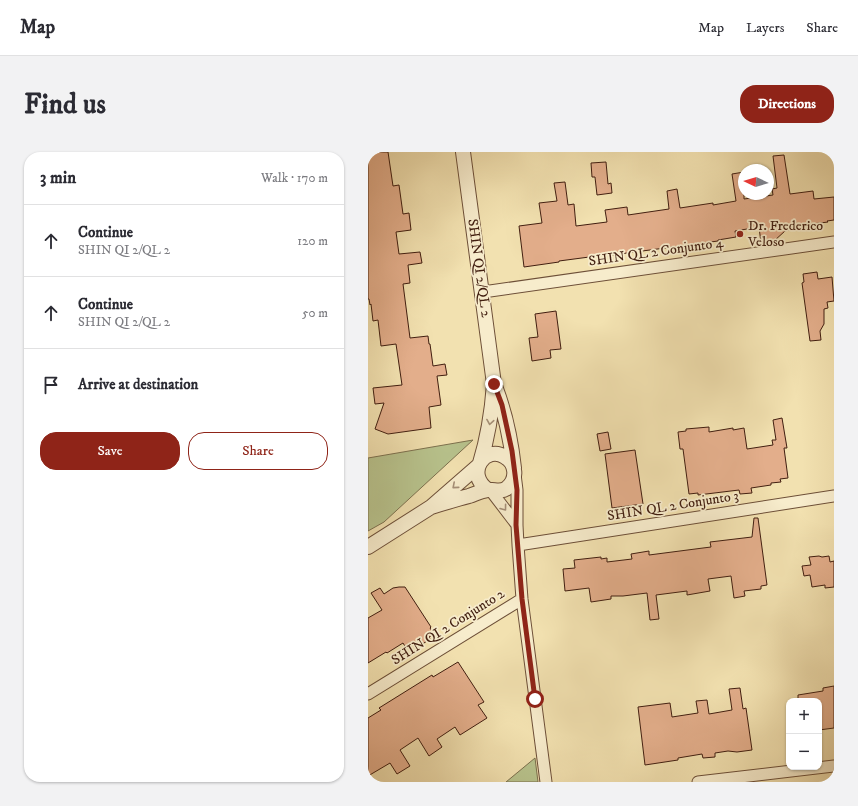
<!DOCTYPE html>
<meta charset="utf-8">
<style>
body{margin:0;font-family:"IM FELL DW Pica",serif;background:#f2f2f3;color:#2b2b33}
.controls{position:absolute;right:12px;bottom:12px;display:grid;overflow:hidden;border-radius:8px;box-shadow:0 1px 3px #0004}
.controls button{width:36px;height:36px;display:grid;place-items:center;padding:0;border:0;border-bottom:1px solid #e1e1e2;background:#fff;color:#2b2b33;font:20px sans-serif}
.compass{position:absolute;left:370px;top:12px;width:36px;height:36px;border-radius:50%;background:#fff;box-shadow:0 1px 3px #0004;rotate:274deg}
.stop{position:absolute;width:12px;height:12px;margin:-9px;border:3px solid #8f2418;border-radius:50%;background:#fff}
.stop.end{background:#8f2418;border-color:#fff;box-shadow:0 1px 4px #0008}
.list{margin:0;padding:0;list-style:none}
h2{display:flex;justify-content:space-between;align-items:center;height:52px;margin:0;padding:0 16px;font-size:17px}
h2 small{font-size:13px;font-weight:400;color:#7c7c81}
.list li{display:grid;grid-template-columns:26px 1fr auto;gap:12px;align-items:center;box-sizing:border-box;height:72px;padding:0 16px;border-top:1px solid #e1e1e2}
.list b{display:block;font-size:15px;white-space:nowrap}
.list p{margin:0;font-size:13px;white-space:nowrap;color:#7c7c81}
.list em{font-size:13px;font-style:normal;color:#7c7c81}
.actions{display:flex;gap:8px;padding:12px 16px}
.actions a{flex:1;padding:9px 0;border:1px solid #8f2418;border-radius:16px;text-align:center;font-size:14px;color:#8f2418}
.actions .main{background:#8f2418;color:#fff}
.icon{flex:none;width:22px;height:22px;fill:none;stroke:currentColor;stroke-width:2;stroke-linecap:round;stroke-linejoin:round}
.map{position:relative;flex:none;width:466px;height:630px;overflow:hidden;border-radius:16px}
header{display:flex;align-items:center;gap:24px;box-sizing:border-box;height:56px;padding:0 20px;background:#fff;border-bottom:1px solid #e1e1e2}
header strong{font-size:19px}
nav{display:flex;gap:22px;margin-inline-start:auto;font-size:14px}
.intro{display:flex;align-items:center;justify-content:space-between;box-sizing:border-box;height:96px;padding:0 24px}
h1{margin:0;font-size:28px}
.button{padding:10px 18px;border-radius:16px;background:#8f2418;color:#fff;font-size:14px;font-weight:700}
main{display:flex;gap:24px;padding:0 24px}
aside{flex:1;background:#fff;border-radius:16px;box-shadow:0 1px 3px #0004}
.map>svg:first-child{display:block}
</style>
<header>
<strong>Map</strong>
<nav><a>Map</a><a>Layers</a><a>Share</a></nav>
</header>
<div class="intro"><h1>Find us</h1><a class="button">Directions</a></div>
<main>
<aside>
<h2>3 min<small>Walk · 170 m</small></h2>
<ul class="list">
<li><svg class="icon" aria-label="ahead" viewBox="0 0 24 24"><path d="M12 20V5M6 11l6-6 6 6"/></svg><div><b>Continue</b><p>SHIN QI 2/QL 2</p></div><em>120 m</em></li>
<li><svg class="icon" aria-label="ahead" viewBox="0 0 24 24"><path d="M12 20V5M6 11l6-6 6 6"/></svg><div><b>Continue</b><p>SHIN QI 2/QL 2</p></div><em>50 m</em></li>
<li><svg class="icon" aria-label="arrive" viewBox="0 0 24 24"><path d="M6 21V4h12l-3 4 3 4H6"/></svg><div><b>Arrive at destination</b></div></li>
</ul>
<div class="actions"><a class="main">Save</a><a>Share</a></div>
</aside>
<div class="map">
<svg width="466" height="630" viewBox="0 0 466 630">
<rect width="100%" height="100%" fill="#f2e1b0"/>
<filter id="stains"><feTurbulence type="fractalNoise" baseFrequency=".005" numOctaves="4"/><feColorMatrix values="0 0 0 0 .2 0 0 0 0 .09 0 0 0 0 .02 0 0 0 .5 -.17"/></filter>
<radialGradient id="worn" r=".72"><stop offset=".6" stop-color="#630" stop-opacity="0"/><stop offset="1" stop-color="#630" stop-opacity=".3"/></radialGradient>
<!-- green -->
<path fill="#b8c38d" stroke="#7c704e" d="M 105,288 L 16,370 L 0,379 L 0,306 Z
M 167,606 L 170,630 L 138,630 Z"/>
<!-- building -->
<path fill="#e3ae8b" stroke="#411e10" d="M 0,0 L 20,0 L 25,34 L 31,33 L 35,62 L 41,61 L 43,78 L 28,80 L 31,102 L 52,100 L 54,111 L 40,113 L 42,131 L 35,132 L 42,186 L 60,184 L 61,192 L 62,192 L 65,214 L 77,212 L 79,223 L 69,224 L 73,253 L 61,255 L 63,276 L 20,282 L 7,277 L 16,251 L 7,252 L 5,236 L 34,233 L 28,192 L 13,194 L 10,168 L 5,169 L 3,152 L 2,153 L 1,147 L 0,147 Z
M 416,3 L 422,42 L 445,39 L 446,47 L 466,45 L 466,68 L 459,69 L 460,70 L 421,75 L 421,78 L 417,79 L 406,89 L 393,91 L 391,75 L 367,79 L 368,85 L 350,88 L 350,89 L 244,103 L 244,102 L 191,109 L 191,110 L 156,115 L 151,74 L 174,71 L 171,51 L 189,49 L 186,31 L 197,30 L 200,53 L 206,52 L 208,74 L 239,70 L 237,58 L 259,55 L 260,63 L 301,57 L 299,39 L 309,37 L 312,56 L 345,51 L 345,53 L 368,49 L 364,22 L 376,20 L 376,47 L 405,43 L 404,37 L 409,36 L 405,4 Z
M 238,10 L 240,32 L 243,31 L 244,41 L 229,43 L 227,25 L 224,25 L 223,11 Z
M 449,120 L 450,127 L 464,125 L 466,149 L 459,150 L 460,156 L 456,157 L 456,172 L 452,179 L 453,188 L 442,189 L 434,131 L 436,130 L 435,122 Z
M 188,159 L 193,197 L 182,198 L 183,206 L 164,209 L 161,186 L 170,185 L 167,162 Z
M 414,266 L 419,296 L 416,296 L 420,326 L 412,327 L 413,330 L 403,331 L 403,333 L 383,336 L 384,341 L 372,342 L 371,338 L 330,343 L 330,341 L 321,342 L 315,297 L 312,297 L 310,280 L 318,279 L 318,277 L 341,275 L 341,280 L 365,276 L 365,278 L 376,276 L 379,297 L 405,293 L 404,288 L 408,288 L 405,268 Z
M 240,280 L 243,297 L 232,299 L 229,282 Z
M 267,298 L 275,352 L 244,356 L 237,302 Z
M 386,366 L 390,366 L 399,433 L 393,434 L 393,437 L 376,439 L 377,444 L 366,446 L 363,424 L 340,427 L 342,439 L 319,443 L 319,439 L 288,443 L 291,467 L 282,468 L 279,441 L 255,444 L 243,444 L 243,447 L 223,450 L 221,436 L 197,439 L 195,417 L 207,416 L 206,408 L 233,405 L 233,407 L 239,406 L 239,410 L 264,407 L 263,402 L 281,399 L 281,403 L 335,396 L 343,395 L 342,390 L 384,385 Z
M 451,404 L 454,405 L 461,404 L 462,410 L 466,409 L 466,435 L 457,436 L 457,433 L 444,435 L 442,423 L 436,424 L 434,414 L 443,413 L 441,405 Z
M 31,435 L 37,435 L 63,475 L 62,476 L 66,482 L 61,485 L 62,487 L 50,495 L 48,490 L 38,496 L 35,491 L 19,501 L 18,500 L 0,511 L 0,466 L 14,458 L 3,441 L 12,436 L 16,442 L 25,436 Z
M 90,510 L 116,550 L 110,553 L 119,566 L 92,583 L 87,575 L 69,587 L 74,595 L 61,604 L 50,586 L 32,598 L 42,614 L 29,622 L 22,611 L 0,624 L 0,566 L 13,558 L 11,556 L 64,523 L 65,525 Z
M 466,534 L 466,576 L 451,578 L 451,549 L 430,549 L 430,543 L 455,539 L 455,536 Z
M 372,536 L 375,557 L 378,556 L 384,598 L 369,600 L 360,599 L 347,601 L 347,605 L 335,606 L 334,602 L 310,606 L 310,608 L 277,613 L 270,555 L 302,551 L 304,565 L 330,561 L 328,549 L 339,548 L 341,562 L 364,558 L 361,537 Z"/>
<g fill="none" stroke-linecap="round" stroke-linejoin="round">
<!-- minor casing -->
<g stroke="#6d4f38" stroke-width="13">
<path id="minor" d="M 115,140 L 466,90
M 147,322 L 149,338 L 149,373 L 150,393 L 154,447 L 178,630
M 123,339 L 149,373
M 150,393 L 466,344
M 0,542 L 154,447
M 330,630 L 466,614"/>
</g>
<!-- tertiary casing -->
<g stroke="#6d4f38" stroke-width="16">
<path id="tertiary" d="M 95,0 L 126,232 C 124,259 120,285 112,311
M 127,234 C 137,260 143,288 146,316
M 63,355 C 76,351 89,347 101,344 C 107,342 113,339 119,338 C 126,337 133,341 139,336 C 150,327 148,311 137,305 C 118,292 96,321 120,338
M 0,395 L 63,355 L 110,314"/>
</g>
<!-- minor -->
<use href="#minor" stroke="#f7eccc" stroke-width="11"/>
<!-- tertiary -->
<use href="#tertiary" stroke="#f7eccc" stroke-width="14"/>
</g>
<!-- one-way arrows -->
<defs><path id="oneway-chevron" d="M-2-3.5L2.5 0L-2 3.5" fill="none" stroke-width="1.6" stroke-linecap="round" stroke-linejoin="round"/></defs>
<g stroke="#a58f77">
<use href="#oneway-chevron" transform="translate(122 270) rotate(99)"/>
<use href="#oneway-chevron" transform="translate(87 334) rotate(139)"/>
<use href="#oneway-chevron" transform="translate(136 356) rotate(53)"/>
</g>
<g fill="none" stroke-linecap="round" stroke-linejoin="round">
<!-- route -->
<path stroke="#8f2418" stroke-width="5" d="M 126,232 L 134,253 L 144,299 L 149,338 L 148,373 L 154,447 L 167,547"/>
</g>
<!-- markers -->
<circle fill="#8f2418" stroke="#f7eccc" stroke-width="1.5" cx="372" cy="82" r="4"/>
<g text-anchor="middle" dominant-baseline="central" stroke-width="3.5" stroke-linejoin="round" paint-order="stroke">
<!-- poi labels -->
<g font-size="14" fill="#411e10" stroke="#f7eccc" text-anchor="start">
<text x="380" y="74">Dr. Frederico<tspan x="380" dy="16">Veloso</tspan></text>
</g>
<!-- street labels -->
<g font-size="14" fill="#411e10" stroke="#f7eccc">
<text transform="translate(288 100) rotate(-8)">SHIN QL 2 Conjunto 4</text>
<text transform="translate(111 116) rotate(82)">SHIN QI 2/QL 2</text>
<text transform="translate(305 354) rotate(-9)">SHIN QL 2 Conjunto 3</text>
<text transform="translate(80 475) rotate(-32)">SHIN QI 2 Conjunto 2</text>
</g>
</g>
<rect width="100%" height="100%" filter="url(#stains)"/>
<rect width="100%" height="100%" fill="url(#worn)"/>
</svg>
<div class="controls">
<button>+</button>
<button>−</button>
</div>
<svg class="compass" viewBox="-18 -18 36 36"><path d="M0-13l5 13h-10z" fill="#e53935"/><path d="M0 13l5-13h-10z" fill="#7c7c81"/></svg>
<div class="stop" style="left:167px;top:547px"></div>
<div class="stop end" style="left:126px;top:232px"></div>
</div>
</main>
